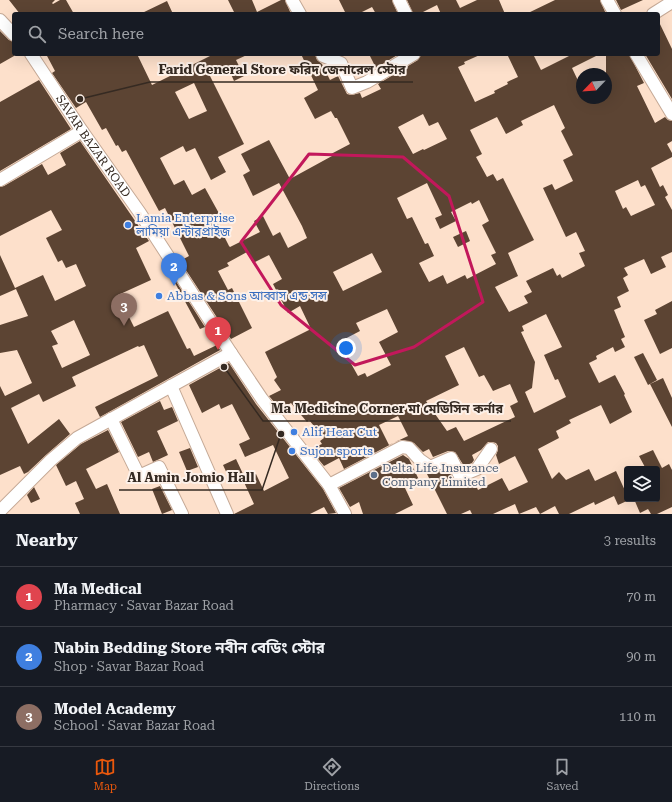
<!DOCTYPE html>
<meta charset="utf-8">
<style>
body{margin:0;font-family:"Roboto Serif","Noto Sans Bengali",serif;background:#242831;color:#f1f3f6}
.controls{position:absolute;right:12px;bottom:12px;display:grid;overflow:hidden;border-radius:4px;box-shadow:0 4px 16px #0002}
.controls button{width:36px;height:36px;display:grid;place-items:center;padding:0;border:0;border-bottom:1px solid #363941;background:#171b24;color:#f1f3f6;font:20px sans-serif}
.compass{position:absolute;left:576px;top:68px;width:36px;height:36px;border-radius:50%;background:#171b24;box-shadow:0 4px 16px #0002;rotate:245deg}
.you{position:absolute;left:346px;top:348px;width:14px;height:14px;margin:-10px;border:3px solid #fff;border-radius:50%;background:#1a73e8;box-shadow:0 0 0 6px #1a73e833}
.badge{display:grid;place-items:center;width:26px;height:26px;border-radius:50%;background:#ea580c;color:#fff;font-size:13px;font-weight:700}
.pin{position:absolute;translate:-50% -33px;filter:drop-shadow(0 1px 2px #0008)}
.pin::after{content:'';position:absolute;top:21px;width:14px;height:12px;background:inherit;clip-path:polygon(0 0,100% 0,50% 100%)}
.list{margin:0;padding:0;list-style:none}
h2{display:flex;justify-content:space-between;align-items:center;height:52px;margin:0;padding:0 16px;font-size:17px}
h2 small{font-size:13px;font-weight:400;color:#9ea1a6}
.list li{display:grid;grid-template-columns:26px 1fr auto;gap:12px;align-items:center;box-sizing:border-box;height:60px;padding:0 16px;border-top:1px solid #363941}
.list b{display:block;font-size:15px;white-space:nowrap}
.list p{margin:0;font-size:13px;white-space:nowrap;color:#9ea1a6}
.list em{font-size:13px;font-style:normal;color:#9ea1a6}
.icon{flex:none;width:22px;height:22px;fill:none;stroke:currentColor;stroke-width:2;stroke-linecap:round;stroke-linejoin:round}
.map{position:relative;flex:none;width:672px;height:514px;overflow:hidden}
.search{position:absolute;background:#171b24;box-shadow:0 4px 16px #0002;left:12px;right:12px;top:12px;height:44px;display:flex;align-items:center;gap:10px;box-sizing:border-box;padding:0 14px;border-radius:4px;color:#9ea1a6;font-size:15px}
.sheet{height:232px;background:#171b24}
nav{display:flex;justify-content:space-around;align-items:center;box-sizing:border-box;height:56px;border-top:1px solid #363941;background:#171b24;font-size:11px;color:#9ea1a6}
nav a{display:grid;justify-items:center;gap:2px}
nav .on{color:#ea580c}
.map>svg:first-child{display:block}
</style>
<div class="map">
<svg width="672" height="514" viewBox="0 0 672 514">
<rect width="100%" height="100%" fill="#fde0cb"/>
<!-- building -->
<path fill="#5c4433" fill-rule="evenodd" d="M 9,0 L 55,0 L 52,3 L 53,4 L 60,0 L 66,0 L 74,14 L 20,14 Z
M 228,0 L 252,0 L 257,12 L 281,0 L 285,0 L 291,14 L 235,14 Z
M 339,0 L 392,0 L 398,14 L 376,14 L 372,7 L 358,14 L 346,14 Z
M 407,0 L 456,0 L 460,8 L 477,0 L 499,0 L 505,14 L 441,14 L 437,5 L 419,14 L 413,14 Z
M 555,0 L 600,0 L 606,14 L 526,14 Z
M 616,0 L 643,0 L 621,10 Z
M 167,1 L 173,14 L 140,14 Z
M 658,20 L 672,49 L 672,99 L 645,54 L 658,54 Z
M 0,31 L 9,40 L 14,42 L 14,56 L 0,64 Z
M 46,54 L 137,54 L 152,85 L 214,54 L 249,54 L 236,60 L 244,76 L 234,81 L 227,65 L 209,74 L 244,144 L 218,157 L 226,172 L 211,180 L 195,148 L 186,152 L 183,146 L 160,158 L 174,185 L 184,180 L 192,195 L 205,188 L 221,217 L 216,220 L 229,246 L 230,247 L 260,232 L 254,221 L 263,216 L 273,236 L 280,232 L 288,248 L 307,238 L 302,226 L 279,183 L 253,196 L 243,175 L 250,171 L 241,154 L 269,140 L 290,179 L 332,156 L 331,154 L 350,144 L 337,118 L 335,118 L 331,111 L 315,119 L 304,98 L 318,90 L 301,54 L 315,54 L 317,60 L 322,64 L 330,80 L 338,76 L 347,94 L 351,95 L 360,93 L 362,98 L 381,89 L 378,84 L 418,60 L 421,54 L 482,54 L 464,62 L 465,64 L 458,67 L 475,102 L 495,93 L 494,91 L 508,84 L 507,82 L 518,77 L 507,54 L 533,54 L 541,70 L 573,54 L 600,54 L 572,68 L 582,89 L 582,98 L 606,98 L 606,54 L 629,54 L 644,83 L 637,86 L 655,123 L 665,117 L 668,120 L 672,121 L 672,141 L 667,144 L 672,153 L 672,157 L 651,168 L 660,187 L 663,185 L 668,195 L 665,197 L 672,210 L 672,252 L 661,257 L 666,267 L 651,274 L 644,259 L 624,268 L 628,275 L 623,278 L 629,291 L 617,297 L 621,307 L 614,310 L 625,337 L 621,339 L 625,347 L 615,352 L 613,347 L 596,356 L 597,359 L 589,363 L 599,383 L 615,375 L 625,394 L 624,395 L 632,412 L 610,424 L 601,405 L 569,420 L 571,423 L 556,431 L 559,438 L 538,449 L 552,479 L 559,472 L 566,480 L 589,469 L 595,481 L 616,471 L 627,495 L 627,499 L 629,500 L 618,505 L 614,496 L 595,505 L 594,502 L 569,514 L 559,514 L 555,506 L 540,514 L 536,507 L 519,514 L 515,504 L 493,514 L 472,514 L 470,510 L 461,514 L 447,514 L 427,474 L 433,474 L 447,468 L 455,482 L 462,483 L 473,479 L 478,490 L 502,478 L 509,491 L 528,482 L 515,456 L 499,464 L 496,455 L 498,450 L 498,446 L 496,443 L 492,442 L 488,442 L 481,450 L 472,455 L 474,460 L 472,463 L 464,466 L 455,452 L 448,451 L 433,457 L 429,449 L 423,452 L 414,443 L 403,440 L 399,440 L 344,469 L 339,458 L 324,466 L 310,449 L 322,444 L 320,441 L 324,438 L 309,420 L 307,422 L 291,403 L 280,409 L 269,396 L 281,390 L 274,380 L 277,377 L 265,352 L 311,329 L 300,306 L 288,313 L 273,284 L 282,279 L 269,255 L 253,263 L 247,252 L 227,263 L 229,266 L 218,271 L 228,290 L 232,288 L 252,328 L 231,339 L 180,261 L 189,256 L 165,208 L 159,211 L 126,150 L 122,152 L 118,145 L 116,146 L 106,128 L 102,130 L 86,102 L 76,108 L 52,73 L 55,71 ZM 194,83 L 207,111 L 189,119 L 175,92 ZM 554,105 L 565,128 L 561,131 L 573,155 L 563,160 L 573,181 L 555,190 L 552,184 L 543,188 L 566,237 L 576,232 L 585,251 L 579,253 L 585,266 L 562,278 L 560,274 L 557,276 L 553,268 L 526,281 L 532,292 L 524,296 L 528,303 L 509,312 L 495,287 L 518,276 L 508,253 L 534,240 L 503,178 L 497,181 L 493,174 L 487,177 L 476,157 L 482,154 L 470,130 L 497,117 L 506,134 L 523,125 L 521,121 ZM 423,114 L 429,126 L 438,122 L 447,139 L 424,150 L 423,149 L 413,154 L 398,127 ZM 638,180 L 641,187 L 645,185 L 655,205 L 631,216 L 626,207 L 623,209 L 615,191 ZM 427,183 L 442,215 L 435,218 L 440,229 L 456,221 L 451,212 L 471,202 L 472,204 L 479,200 L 489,221 L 482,225 L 496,253 L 491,255 L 496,264 L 467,279 L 465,275 L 447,284 L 443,275 L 429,282 L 419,263 L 434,256 L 428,243 L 425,244 L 412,217 L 407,219 L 397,198 ZM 372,253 L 382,272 L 343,291 L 333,272 ZM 387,309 L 398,332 L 379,342 L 391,365 L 367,377 L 365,373 L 358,376 L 339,342 L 360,331 L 356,323 ZM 546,314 L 562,347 L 544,355 L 555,380 L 558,379 L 566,397 L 534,413 L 525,392 L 532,388 L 535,362 L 521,332 L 524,331 L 522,326 ZM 464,347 L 479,377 L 484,375 L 493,391 L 510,384 L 518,402 L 510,406 L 515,417 L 464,441 L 456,427 L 447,431 L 426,401 L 459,385 L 445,356 ZM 398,416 L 408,436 L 389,445 L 379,425 Z
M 369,54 L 399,54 L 376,68 Z
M 39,80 L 71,129 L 0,171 L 0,102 Z
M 80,141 L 149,241 L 136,248 L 151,280 L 118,295 L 134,327 L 168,311 L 187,349 L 190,348 L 194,356 L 217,345 L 220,350 L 100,417 L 95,407 L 158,376 L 144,345 L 139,347 L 138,346 L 72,377 L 76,386 L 43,402 L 39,394 L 11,408 L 28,444 L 59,419 L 70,434 L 46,455 L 28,472 L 24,474 L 20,466 L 0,475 L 0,386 L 5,396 L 32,383 L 17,350 L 0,353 L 0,325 L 28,316 L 16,289 L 0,296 L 0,255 L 15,288 L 43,275 L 55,301 L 86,286 L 76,264 L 66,268 L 62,260 L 58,262 L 46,238 L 62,230 L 51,210 L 0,236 L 0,187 L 4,186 L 42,164 L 48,175 L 66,165 L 60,153 ZM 74,320 L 90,355 L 62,368 L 52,346 L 58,344 L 51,331 Z
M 466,231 L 470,241 L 458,247 L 453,237 Z
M 169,272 L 170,272 L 205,327 L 200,329 Z
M 672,301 L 672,348 L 660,354 L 644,320 L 657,314 L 655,310 Z
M 643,353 L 657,380 L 648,385 L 634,357 Z
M 229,363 L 256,404 L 323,489 L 336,513 L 328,514 L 324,507 L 310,514 L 234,514 L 254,504 L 243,480 L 256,474 L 264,491 L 289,478 L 273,445 L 245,457 L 239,444 L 250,439 L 232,404 L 221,409 L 219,404 L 202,413 L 189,385 Z
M 663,378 L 672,398 L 672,427 L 650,384 Z
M 160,401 L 164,410 L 172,407 L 178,421 L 157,431 L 168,455 L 153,462 L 149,452 L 138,457 L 121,422 Z
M 108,430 L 119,452 L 86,469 L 96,489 L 107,484 L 120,514 L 80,514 L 75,503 L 84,499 L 76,481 L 66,486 L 56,465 L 81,444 Z
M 190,448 L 198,467 L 187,471 L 179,452 Z
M 653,450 L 662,468 L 669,464 L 672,470 L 672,507 L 657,514 L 651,514 L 648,509 L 640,513 L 634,499 L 657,499 L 657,470 L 660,469 L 646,469 L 639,456 Z
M 403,455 L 409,459 L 420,482 L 405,488 L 413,505 L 395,514 L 363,514 L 359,502 L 350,507 L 339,488 Z
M 236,459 L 243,474 L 230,480 L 223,465 Z
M 160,486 L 172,510 L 162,514 L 152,489 Z
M 34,487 L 40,499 L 31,503 L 27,495 Z"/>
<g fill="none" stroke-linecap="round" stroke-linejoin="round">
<!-- street casing -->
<g stroke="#c5a996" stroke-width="14">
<g id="street">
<path d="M 292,0 L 300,14"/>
<path d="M 399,0 L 406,14"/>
<path d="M 607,0 L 615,14"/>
<path d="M 653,14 L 672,2"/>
<path d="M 0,20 L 14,35"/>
<path id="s1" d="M 31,54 L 82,131 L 140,213 L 231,353 L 262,399 L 329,485 L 345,514"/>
<path d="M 322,54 L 323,56 L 341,63 L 352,88 L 367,82 L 414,54"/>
<path d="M 636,54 L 672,114"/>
<path d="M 0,180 L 82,131"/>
<path d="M 171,386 L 227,514"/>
<path d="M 111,419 L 139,476 L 159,467 L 182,514"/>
<path d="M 329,485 L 402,447 L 409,448 L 420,460 L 430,467 L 451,458 L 460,476 L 477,469 L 491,449"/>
<path d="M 0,511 L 51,460 L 77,438 L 231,353"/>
</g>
</g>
<!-- street -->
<use href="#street" stroke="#fff" stroke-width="12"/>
</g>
<!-- marked area -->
<path fill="none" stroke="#c2185b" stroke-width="3" stroke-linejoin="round" d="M 309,154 L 403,157 L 449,196 L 483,302 L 414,347 L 355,365 L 281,305 L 241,242 Z"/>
<!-- markers -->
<g fill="#3f7fe0" stroke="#fdf1e9" stroke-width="1.5">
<circle cx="128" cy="225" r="4"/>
<circle cx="159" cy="296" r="4"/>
<circle cx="294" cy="432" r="4"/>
<circle cx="292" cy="451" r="4"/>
</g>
<circle fill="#5c6f8a" stroke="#fdf1e9" stroke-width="1.5" cx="374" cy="475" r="4"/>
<g text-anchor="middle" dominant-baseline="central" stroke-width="4" stroke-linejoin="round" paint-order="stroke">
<!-- street labels -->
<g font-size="12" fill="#352a22" stroke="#fdf1e9">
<text stroke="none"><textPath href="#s1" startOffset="111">SAVAR BAZAR ROAD</textPath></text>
</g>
<!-- shop labels -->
<g font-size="12" fill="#366cbe" stroke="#fdf1e9" text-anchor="start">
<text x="136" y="218">Lamia Enterprise<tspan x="136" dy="14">লামিয়া এন্টারপ্রাইজ</tspan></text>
<text x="167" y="296">Abbas &amp; Sons আব্বাস এন্ড সন্স</text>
<text x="302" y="432">Alif Hear Cut</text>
<text x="300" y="451">Sujon sports</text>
</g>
<!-- service labels -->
<g font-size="12" fill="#4e5e75" stroke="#fdf1e9" text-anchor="start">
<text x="382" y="468">Delta Life Insurance<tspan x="382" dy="14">Company Limited</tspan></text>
</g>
</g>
<!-- callouts -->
<path fill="none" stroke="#352a22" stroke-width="1.5" d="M80 99L150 82H413M224 367L263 421H511M281 434L262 490H119"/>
<g fill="#352a22" stroke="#fdf1e9" stroke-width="1.5">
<circle cx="80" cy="99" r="4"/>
<circle cx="224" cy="367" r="4"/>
<circle cx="281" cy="434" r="4"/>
</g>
<g font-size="13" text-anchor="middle" font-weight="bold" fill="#352a22" stroke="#fdf1e9" stroke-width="4" stroke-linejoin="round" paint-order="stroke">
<text x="282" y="74">Farid General Store ফরিদ জেনারেল স্টোর</text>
<text x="387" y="413">Ma Medicine Corner মা মেডিসিন কর্নার</text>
<text x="191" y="482">Al Amin Jomio Hall</text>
</g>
</svg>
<div class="controls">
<button><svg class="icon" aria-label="layers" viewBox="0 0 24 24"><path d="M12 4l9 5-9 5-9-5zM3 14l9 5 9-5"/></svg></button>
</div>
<svg class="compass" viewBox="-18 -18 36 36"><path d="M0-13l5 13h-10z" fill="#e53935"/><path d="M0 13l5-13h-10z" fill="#9ea1a6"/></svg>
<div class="you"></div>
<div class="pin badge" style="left:218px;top:350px;background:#e0444e">1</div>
<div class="pin badge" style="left:174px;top:286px;background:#3f7fe0">2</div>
<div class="pin badge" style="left:124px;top:326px;background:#8d6e63">3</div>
<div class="search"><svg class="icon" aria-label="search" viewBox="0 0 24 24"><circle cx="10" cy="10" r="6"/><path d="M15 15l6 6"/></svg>Search here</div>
</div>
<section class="sheet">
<h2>Nearby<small>3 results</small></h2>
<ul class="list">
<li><span class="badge" style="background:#e0444e">1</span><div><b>Ma Medical</b><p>Pharmacy · Savar Bazar Road</p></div><em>70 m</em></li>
<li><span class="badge" style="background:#3f7fe0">2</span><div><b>Nabin Bedding Store নবীন বেডিং স্টোর</b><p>Shop · Savar Bazar Road</p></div><em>90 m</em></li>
<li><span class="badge" style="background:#8d6e63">3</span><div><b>Model Academy</b><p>School · Savar Bazar Road</p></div><em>110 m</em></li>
</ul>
</section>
<nav>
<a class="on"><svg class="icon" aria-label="map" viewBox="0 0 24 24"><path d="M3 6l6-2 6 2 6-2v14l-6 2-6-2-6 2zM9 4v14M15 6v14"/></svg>Map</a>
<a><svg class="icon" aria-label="directions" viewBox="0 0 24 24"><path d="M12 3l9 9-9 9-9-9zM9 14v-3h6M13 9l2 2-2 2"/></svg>Directions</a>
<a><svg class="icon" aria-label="saved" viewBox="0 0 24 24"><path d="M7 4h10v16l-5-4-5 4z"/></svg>Saved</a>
</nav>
